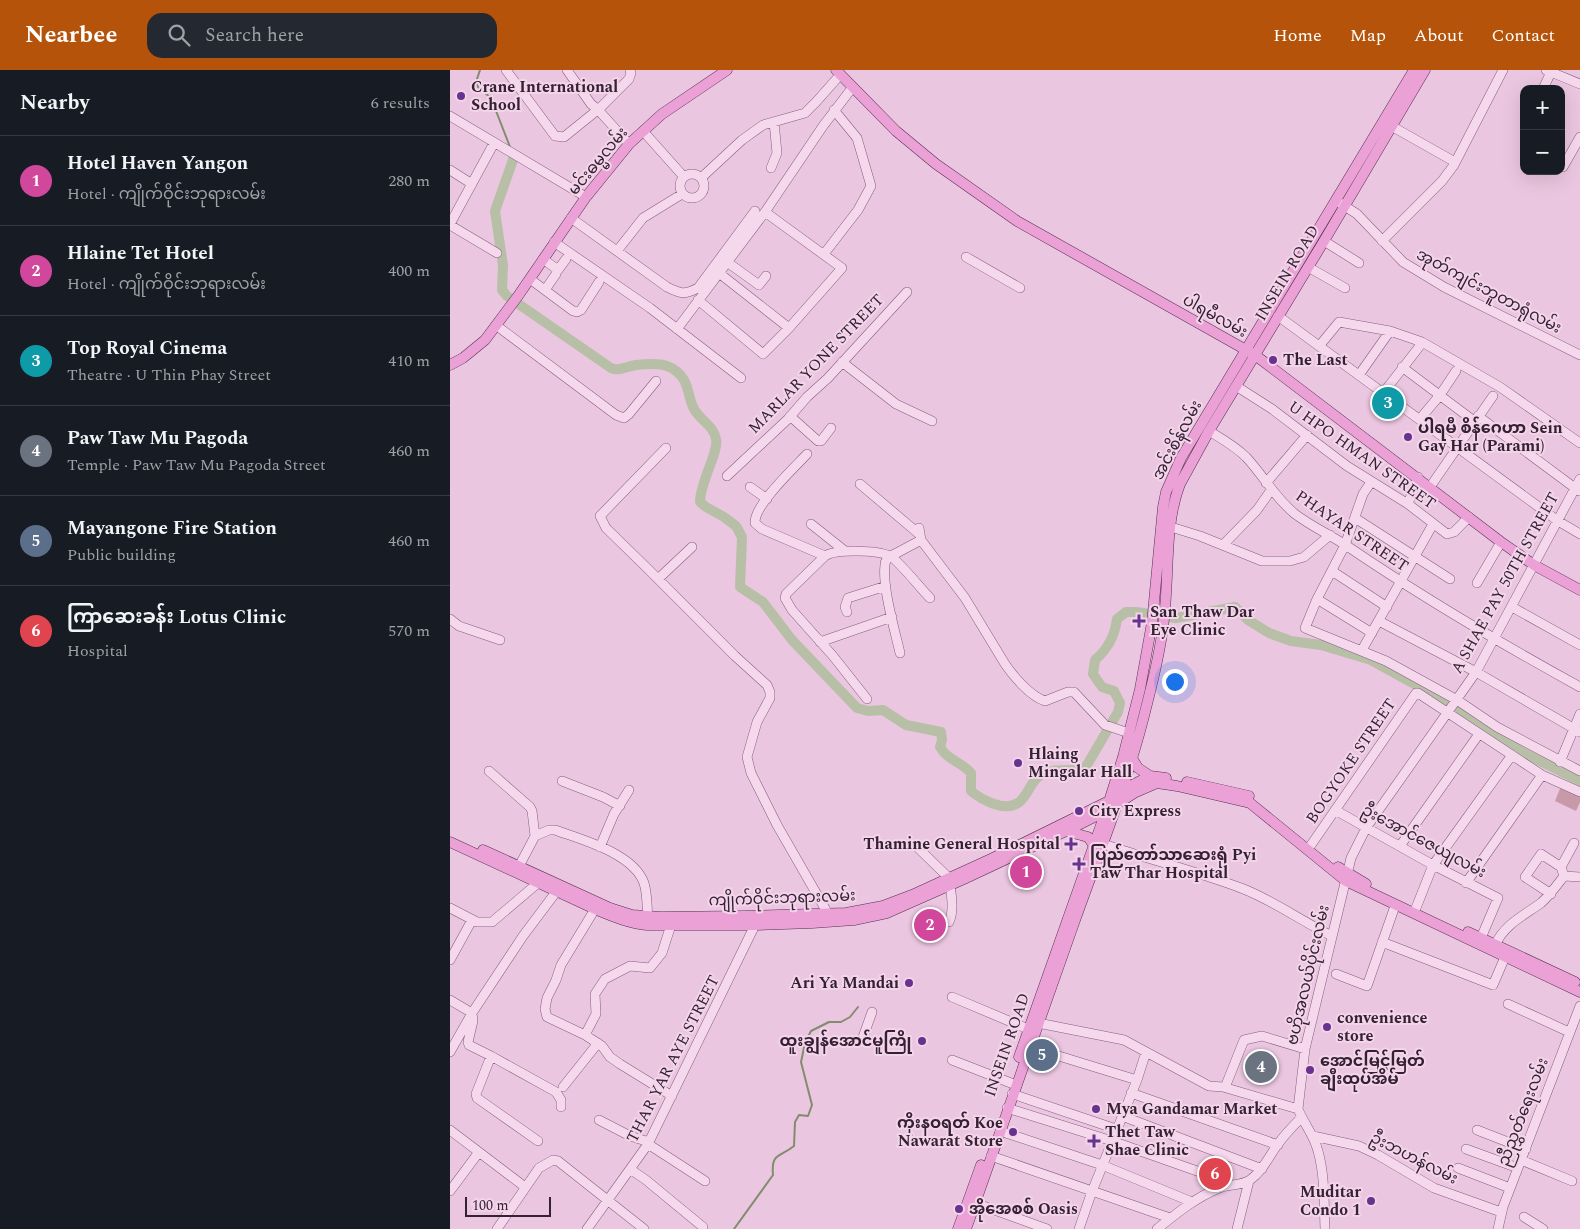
<!DOCTYPE html>
<meta charset="utf-8">
<style>
body{margin:0;font-family:Spectral,"Noto Sans Myanmar",serif;background:#242831;color:#f1f3f6}
.controls{position:absolute;right:15px;top:15px;display:grid;overflow:hidden;border-radius:10px;box-shadow:0 5px 20px #0002}
.controls button{width:45px;height:45px;display:grid;place-items:center;padding:0;border:0;border-bottom:1px solid #363941;background:#171b24;color:#f1f3f6;font:25px sans-serif}
.scale{position:absolute;left:15px;bottom:12px;width:86px;box-sizing:border-box;padding-left:5px;border:2px solid #362034;border-top:0;font-size:14px;line-height:18px;white-space:nowrap;color:#362034;-webkit-text-stroke:4px #f3d5ea;paint-order:stroke}
.you{position:absolute;left:724px;top:611px;width:18px;height:18px;margin:-12px;border:4px solid #fff;border-radius:50%;background:#1a73e8;box-shadow:0 0 0 8px #1a73e833}
.badge{display:grid;place-items:center;width:32px;height:32px;border-radius:50%;background:#b45309;color:#fff;font-size:16px;font-weight:700}
.pin{position:absolute;translate:-50% -50%;border:2px solid #fff;box-shadow:0 1px 5px #0006}
.list{margin:0;padding:0;list-style:none}
h2{display:flex;justify-content:space-between;align-items:center;height:65px;margin:0;padding:0 20px;font-size:21px}
h2 small{font-size:16px;font-weight:400;color:#9ea1a6}
.list li{display:grid;grid-template-columns:32px 1fr auto;gap:15px;align-items:center;box-sizing:border-box;height:90px;padding:0 20px;border-top:1px solid #363941}
.list b{display:block;font-size:19px;white-space:nowrap}
.list p{margin:0;font-size:16px;white-space:nowrap;color:#9ea1a6}
.list em{font-size:16px;font-style:normal;color:#9ea1a6}
.icon{flex:none;width:28px;height:28px;fill:none;stroke:currentColor;stroke-width:2;stroke-linecap:round;stroke-linejoin:round}
.map{position:relative;flex:none;width:1130px;height:1159px;overflow:hidden}
header{display:flex;align-items:center;gap:30px;box-sizing:border-box;height:70px;padding:0 25px;background:#b45309;color:#fff}
header strong{font-size:24px}
nav{display:flex;gap:28px;margin-inline-start:auto;font-size:18px}
.search{width:350px;height:45px;background:#242831;display:flex;align-items:center;gap:12px;box-sizing:border-box;padding:0 18px;border-radius:15px;color:#9ea1a6;font-size:19px}
main{display:flex}
aside{flex:1;background:#171b24}
.map>svg:first-child{display:block}
</style>
<header>
<strong>Nearbee</strong>
<div class="search"><svg class="icon" aria-label="search" viewBox="0 0 24 24"><circle cx="10" cy="10" r="6"/><path d="M15 15l6 6"/></svg>Search here</div>
<nav><a>Home</a><a>Map</a><a>About</a><a>Contact</a></nav>
</header>
<main>
<aside>
<h2>Nearby<small>6 results</small></h2>
<ul class="list">
<li><span class="badge" style="background:#d1479c">1</span><div><b>Hotel Haven Yangon</b><p>Hotel · ကျိုက်ဝိုင်းဘုရားလမ်း</p></div><em>280 m</em></li>
<li><span class="badge" style="background:#d1479c">2</span><div><b>Hlaine Tet Hotel</b><p>Hotel · ကျိုက်ဝိုင်းဘုရားလမ်း</p></div><em>400 m</em></li>
<li><span class="badge" style="background:#0f9aa8">3</span><div><b>Top Royal Cinema</b><p>Theatre · U Thin Phay Street</p></div><em>410 m</em></li>
<li><span class="badge" style="background:#6b7280">4</span><div><b>Paw Taw Mu Pagoda</b><p>Temple · Paw Taw Mu Pagoda Street</p></div><em>460 m</em></li>
<li><span class="badge" style="background:#5c6f8a">5</span><div><b>Mayangone Fire Station</b><p>Public building</p></div><em>460 m</em></li>
<li><span class="badge" style="background:#e0444e">6</span><div><b>ကြာဆေးခန်း Lotus Clinic</b><p>Hospital</p></div><em>570 m</em></li>
</ul>
</aside>
<div class="map">
<svg width="1130" height="1159" viewBox="0 0 1130 1159">
<rect width="100%" height="100%" fill="#ebc6e0"/>
<!-- green -->
<path fill="#c89aa8" d="M 1111,716 L 1130,726 L 1130,732 L 1126,741 L 1105,731 Z"/>
<g fill="none" stroke-linecap="round" stroke-linejoin="round">
<!-- stream -->
<path stroke="#828c6e" stroke-width="2" d="M 30,0 L 26,12 L 28,17 L 41,28 L 60,77
M 284,1159 L 323,1105 C 321,1083 329,1088 344,1076 L 345,1052 L 349,1045 L 358,1046 L 362,1035 L 351,992 L 355,973 L 361,961 L 379,952 L 391,952 L 400,947 L 408,937"/>
<!-- river -->
<path stroke="#b8bfa7" stroke-width="10" d="M 64,87 L 45,141 L 53,195 L 52,220 L 57,226 L 161,298 C 169,302 177,296 186,295 C 195,294 209,293 217,296 C 223,298 231,304 234,310 C 239,319 239,330 244,339 C 250,350 264,356 266,369 C 269,382 250,412 250,432 L 256,437 L 274,447 L 286,456 L 292,467 L 290,517 L 313,532 L 342,570 L 407,638 L 418,641 L 433,640 L 456,655 L 491,662 L 492,670 L 490,677 C 497,690 512,692 521,703 L 521,721 C 532,730 554,742 568,733 C 579,726 581,706 597,702 C 607,699 621,700 632,700 L 637,695 L 668,642 L 670,633 L 664,621 L 652,617 L 643,604 L 645,590 C 658,579 665,565 667,549 L 676,542 L 686,542 L 726,548 L 785,537 L 798,550 L 819,563 L 841,571 L 871,575 L 921,590 L 990,628 L 1074,683 L 1130,711"/>
<!-- minor casing -->
<g stroke="#845d80" stroke-width="10">
<path id="minor" d="M 56,0 L 105,66 L 114,67 L 145,42
M 117,0 L 141,34 L 146,38
M 1096,0 L 1130,14
M 1093,19 L 1101,2
M 150,38 L 179,9 L 181,3 L 180,0
M 151,43 L 179,74
M 0,46 L 136,127
M 936,53 L 1005,92
M 193,61 L 234,107
M 1113,97 L 1130,67
M 321,98 L 327,83 L 324,52
M 0,100 L 22,114
M230 116a12 12 0 1 1 24 0a12 12 0 1 1-24 0Z
M 251,108 L 292,70 L 313,55 L 355,43 L 366,32 L 390,5
M 890,133 L 907,144 L 953,192 L 994,217 L 1130,285
M 121,148 L 217,217 C 231,224 234,225 248,218 L 305,141
M 0,154 L 44,73
M 0,155 L 47,183
M 874,171 L 909,193
M 932,171 L 992,111 L 1004,95 L 1053,0
M 104,172 L 200,238 L 291,308
M 167,181 L 193,148 L 232,124
M 374,184 L 408,140 L 421,116 L 407,68 L 384,40
M 516,187 L 570,218
M 93,189 L 108,200 L 116,189
M 277,192 L 309,215 L 316,206
M 858,197 L 895,218
M 269,203 L 339,258
M 80,209 L 123,241 L 127,242 L 131,240 L 149,212
M 95,220 L 106,204
M 248,230 L 313,284 L 339,258 L 392,198 L 315,142
M 828,246 L 1108,451 L 1130,464
M 47,256 L 166,345 L 174,348 L 179,344 L 206,311
M 227,259 L 315,142 L 373,56 L 402,18
M 870,275 L 889,252 L 940,261 L 972,272 L 1050,317 L 1130,373
M 392,292 L 446,334 L 482,351
M 952,297 L 1024,351
M 909,305 L 940,261
M 786,316 L 822,339 L 897,396 L 958,434 L 997,464 L 1004,462 L 1019,447
M 934,322 L 969,277
M 340,346 L 368,371 L 371,371 L 381,358
M 1028,346 L 1129,421
M 970,349 L 990,325 L 1006,301
M 759,361 C 772,369 785,376 796,387 C 813,405 825,428 845,444 C 861,456 880,465 897,476 C 972,527 1050,573 1130,617
M 216,378 L 150,446 L 156,458 L 198,499 L 285,586 L 317,615 L 320,622 L 320,628 L 307,652 L 297,687 L 301,703 L 327,755 L 381,849
M 357,384 C 344,398 304,435 305,453 L 312,459 L 375,486
M 277,406 L 338,349 L 357,327 L 378,308 L 457,222
M 921,412 L 913,424 L 895,475 L 867,529 L 855,558 L 936,591 L 1007,630 L 1047,657 L 1130,701
M 816,413 L 857,365
M 410,414 L 469,464
M 300,417 L 317,429
M 980,417 L 1043,326
M 958,434 L 968,407
M 905,448 L 1000,509
M 361,454 L 395,481
M 721,457 L 750,466 L 812,491 L 840,491 L 854,487 L 880,465
M 469,458 L 471,470 L 515,528 L 555,594 C 564,607 580,626 595,631 L 618,622 L 624,622 L 655,655 L 679,663
M 773,475 L 807,440 L 821,420
M 882,501 L 937,537
M 208,509 L 242,477
M 1027,513 L 1051,472
M 867,529 L 922,563
M 1062,537 L 1130,575
M 397,542 L 395,537 L 398,528 L 436,516
M 0,549 L 9,556 L 50,570
M 929,551 L 1026,602 L 1130,662
M 370,572 L 442,547
M 912,580 L 983,454
M 450,583 C 445,561 432,517 435,495 C 435,491 437,488 441,486 L 471,470
M 417,629 L 383,586 L 342,540 L 335,528 L 336,524 L 375,486 C 386,479 428,480 440,486 C 447,489 472,520 480,528
M 1110,692 L 1130,644
M 39,701 L 80,737 L 82,741 L 85,766 L 66,802
M 112,711 L 153,727 L 170,736
M 885,740 L 983,795 L 1048,828 L 1031,868
M 85,766 L 99,760 L 105,760 C 132,770 183,783 194,813 C 197,823 198,843 197,852
M 653,774 C 698,789 746,801 791,818 C 823,830 851,851 882,866
M 465,775 L 499,808
M 861,775 L 966,623 L 968,623 L 1092,705 L 1130,722
M 950,776 L 1029,664
M 150,777 L 164,744 L 179,720
M 1111,797 L 1124,773
M 1114,806 L 1130,807
M 1016,813 L 1092,705
M 1101,824 L 1075,807 L 1091,784 L 1111,797 L 1114,806
M 0,838 L 27,852 L 42,852 L 88,813
M 966,838 L 983,795 L 1062,685
M 145,839 L 111,895 L 106,910 L 97,928 L 95,939 L 97,947 L 135,965 L 152,976 L 160,987 L 170,994 L 222,1026
M 499,852 C 504,842 502,827 500,816
M 932,872 L 1043,915 L 1055,887
M 1045,875 C 1055,854 1073,846 1091,833 C 1100,825 1107,815 1114,806
M 0,890 L 22,850
M 886,904 L 917,916 L 945,836
M 502,927 L 578,959
M 0,930 L 22,943 L 23,951 L 18,972 L 19,975 L 41,986
M 1058,934 L 1119,962
M 588,953 L 674,970 L 759,1016 L 773,1017 L 776,1015 L 794,970 L 812,966 L 855,979
M 135,965 L 146,944 L 145,924 L 155,909 L 180,896 L 200,898 L 212,883 L 221,855
M 412,970 L 422,942
M 573,975 L 687,1010
M 0,982 L 22,943 L 73,866 L 106,822
M 502,990 L 566,1015
M 113,1017 L 148,973
M 773,1017 L 848,1039
M 681,1023 L 828,1075
M 562,1024 L 666,1059
M 557,1038 L 662,1071 L 764,1107 L 778,1115
M 672,1046 L 812,1099
M 149,1050 L 180,1066 L 199,1072
M 0,1060 L 75,1117
M 1027,1060 L 1076,1079
M 550,1061 L 652,1095 L 742,1132
M 863,1066 L 909,1076 L 928,1085 L 984,1118 L 1051,1142
M 88,1071 L 27,1028 L 26,1024 L 41,986 L 106,1022 L 111,1030 L 111,1037
M 198,1074 L 255,1111
M 1016,1079 L 1068,1098
M 541,1086 L 720,1148
M 1071,1090 L 1122,1111
M 1008,1098 L 1060,1118
M 180,1099 L 196,1110 L 253,1157
M 0,1121 L 29,1082
M 525,1133 L 597,1159
M 1074,1147 L 1093,1159
M 47,1159 L 89,1098 L 103,1090 L 108,1091 L 194,1159
M 137,1159 L 198,1074 L 305,855
M 629,1159 L 641,1124 L 687,1010 L 696,982
M 707,1159 C 726,1144 745,1128 767,1119 C 777,1114 791,1116 800,1110 C 813,1101 819,1086 828,1074 C 835,1064 843,1056 851,1048
M 787,1159 L 799,1111
M 875,1159 C 874,1134 875,1106 868,1081 C 864,1065 854,1054 848,1039 L 855,979 L 901,788 L 916,758 L 1026,602 L 1130,409
M 1048,1159 L 1053,1137 L 1130,936"/>
</g>
<!-- major casing -->
<g stroke="#533151" stroke-width="11">
<path id="major" d="M 386,0 L 446,61 L 486,94 L 567,151 L 805,285 L 1051,472 L 1084,495 L 1130,520
M 0,295 L 13,288 L 35,270 L 68,226 L 136,127 L 179,74 L 212,44 L 277,0
M 682,688 L 688,698 L 700,706
M 737,712 L 799,726
M 616,761 L 638,767 L 643,774
M 0,772 L 145,839 C 162,846 178,853 197,855 L 305,855 L 362,853 L 404,850 L 437,843 L 514,809 L 616,761 L 656,741 L 684,723 L 707,713 L 727,716 L 800,733 L 896,811 L 1130,922
M 33,780 L 160,838 L 182,845 L 211,847 L 294,846 L 396,843 L 433,836 L 462,825 L 543,788 L 659,731 L 673,720 L 700,706 L 716,708
M 888,797 L 916,814
M 1018,862 L 1125,912
M 569,987 L 656,741 L 673,687 L 690,619 L 702,553 L 713,437 L 716,422 L 731,388 L 964,0
M 508,1159 L 531,1095
M 516,1159 C 551,1057 587,955 624,853 C 650,780 679,709 697,634 C 705,603 713,570 715,538 C 719,498 715,453 730,414 L 759,361 L 874,171 L 975,0"/>
</g>
<!-- minor -->
<use href="#minor" stroke="#f6d8ed" stroke-width="9"/>
<!-- major -->
<use href="#major" stroke="#eba1d6" stroke-width="10"/>
</g>
<!-- markers -->
<g fill="#68328f" stroke="#f3d5ea" stroke-width="2">
<circle cx="11" cy="26" r="5"/>
<circle cx="823" cy="290" r="5"/>
<circle cx="958" cy="367" r="5"/>
<path d="M686.5 543.5h5v5h5v5h-5v5h-5v-5h-5v-5h5z"/>
<circle cx="568" cy="693" r="5"/>
<circle cx="629" cy="741" r="5"/>
<path d="M618.5 766.5h5v5h5v5h-5v5h-5v-5h-5v-5h5z"/>
<path d="M626.5 786.5h5v5h5v5h-5v5h-5v-5h-5v-5h5z"/>
<circle cx="459" cy="913" r="5"/>
<circle cx="877" cy="957" r="5"/>
<circle cx="472" cy="971" r="5"/>
<circle cx="860" cy="1000" r="5"/>
<circle cx="646" cy="1039" r="5"/>
<circle cx="563" cy="1062" r="5"/>
<path d="M641.5 1063.5h5v5h5v5h-5v5h-5v-5h-5v-5h5z"/>
<circle cx="921" cy="1131" r="5"/>
<circle cx="509" cy="1139" r="5"/>
</g>
<g text-anchor="middle" dominant-baseline="central" stroke-width="4" stroke-linejoin="round" paint-order="stroke">
<!-- poi labels -->
<g font-size="16" font-weight="bold" fill="#362034" stroke="#f3d5ea" text-anchor="start">
<text x="21" y="17">Crane International<tspan x="21" dy="18">School</tspan></text>
<text x="833" y="290">The Last</text>
<text x="968" y="358">ပါရမီ စိန်ဂေဟာ Sein<tspan x="968" dy="18">Gay Har (Parami)</tspan></text>
<text x="700" y="542">San Thaw Dar<tspan x="700" dy="18">Eye Clinic</tspan></text>
<text x="578" y="684">Hlaing<tspan x="578" dy="18">Mingalar Hall</tspan></text>
<text x="639" y="741">City Express</text>
<text x="610" y="774" text-anchor="end">Thamine General Hospital</text>
<text x="640" y="785">ပြည်တော်သာဆေးရုံ Pyi<tspan x="640" dy="18">Taw Thar Hospital</tspan></text>
<text x="449" y="913" text-anchor="end">Ari Ya Mandai</text>
<text x="887" y="948">convenience<tspan x="887" dy="18">store</tspan></text>
<text x="462" y="971" text-anchor="end">ထူးချွန်အောင်မူကြို</text>
<text x="870" y="991">အောင်မြင့်မြတ်<tspan x="870" dy="18">ချီးထုပ်အိမ်</tspan></text>
<text x="656" y="1039">Mya Gandamar Market</text>
<text x="553" y="1053" text-anchor="end">ကိုးနဝရတ် Koe<tspan x="553" dy="18">Nawarat Store</tspan></text>
<text x="655" y="1062">Thet Taw<tspan x="655" dy="18">Shae Clinic</tspan></text>
<text x="911" y="1122" text-anchor="end">Muditar<tspan x="911" dy="18">Condo 1</tspan></text>
<text x="519" y="1139">အိုအေစစ် Oasis</text>
</g>
<!-- street labels -->
<g font-size="16" fill="#362034" stroke="#f3d5ea">
<text transform="translate(148 91) rotate(-50)">မင်းဓမ္မလမ်း</text>
<text transform="translate(837 203) rotate(-59)">INSEIN ROAD</text>
<text transform="translate(1039 221) rotate(28)">အုတ်ကျင်းဘူတာရုံလမ်း</text>
<text transform="translate(765 246) rotate(29)">ပါရမီလမ်း</text>
<text transform="translate(366 294) rotate(-46)">MARLAR YONE STREET</text>
<text transform="translate(727 370) rotate(-62)">အင်းစိန်လမ်း</text>
<text transform="translate(912 385) rotate(35)">U HPO HMAN STREET</text>
<text transform="translate(902 461) rotate(34)">PHAYAR STREET</text>
<text transform="translate(1055 513) rotate(-61)">A SHAE PAY 50TH STREET</text>
<text transform="translate(901 691) rotate(-56)">BOGYOKE STREET</text>
<text transform="translate(974 771) rotate(28)">ဦးအောင်ဇေယျလမ်း</text>
<text transform="translate(332 828) rotate(-2)">ကျိုက်ဝိုင်းဘုရားလမ်း</text>
<text transform="translate(858 905) rotate(-77)">ဗဟိုအလယ်ပိုင်းလမ်း</text>
<text transform="translate(557 975) rotate(-71)">INSEIN ROAD</text>
<text transform="translate(223 989) rotate(-63)">THAR YAR AYE STREET</text>
<text transform="translate(1073 1042) rotate(-69)">ညီညွှတ်ရေးလမ်း</text>
<text transform="translate(964 1088) rotate(27)">ဦးဘဟန်လမ်း</text>
</g>
</g>
</svg>
<div class="controls">
<button>+</button>
<button>−</button>
</div>
<div class="scale">100 m</div>
<div class="you"></div>
<div class="pin badge" style="left:576px;top:802px;background:#d1479c">1</div>
<div class="pin badge" style="left:480px;top:855px;background:#d1479c">2</div>
<div class="pin badge" style="left:938px;top:333px;background:#0f9aa8">3</div>
<div class="pin badge" style="left:811px;top:997px;background:#6b7280">4</div>
<div class="pin badge" style="left:592px;top:985px;background:#5c6f8a">5</div>
<div class="pin badge" style="left:765px;top:1104px;background:#e0444e">6</div>
</div>
</main>
